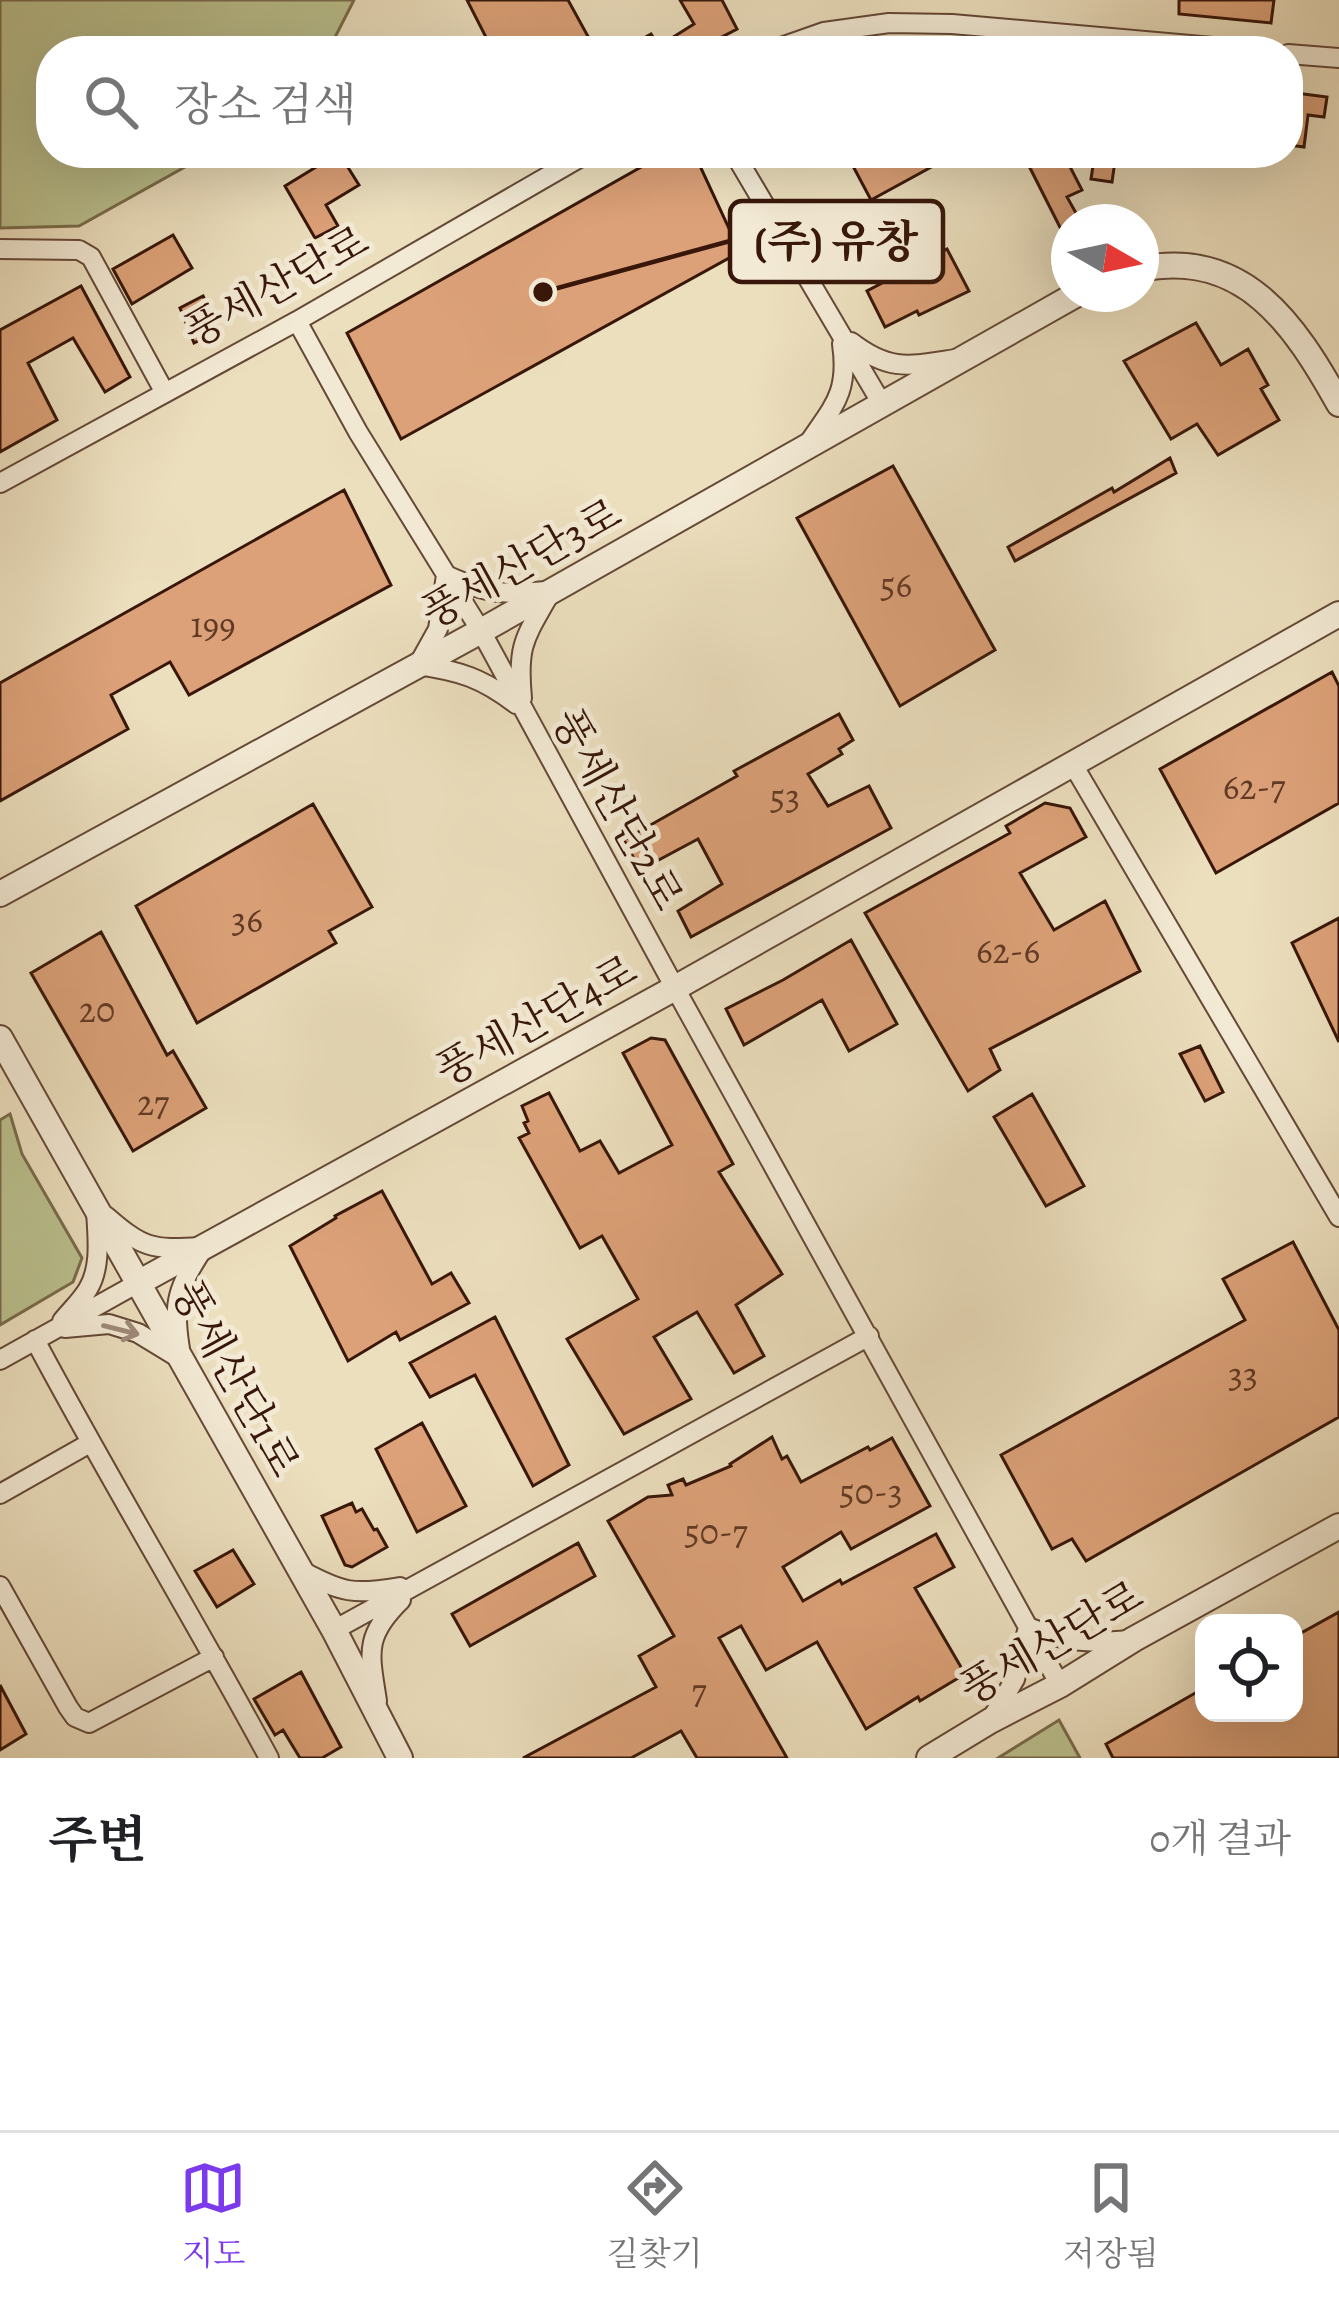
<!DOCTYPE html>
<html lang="ko">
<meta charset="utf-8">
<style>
body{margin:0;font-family:Alegreya,"Noto Serif KR",serif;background:#f6f6f6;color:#202124}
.controls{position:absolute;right:36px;bottom:36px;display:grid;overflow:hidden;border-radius:24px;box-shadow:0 12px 48px #0002}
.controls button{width:108px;height:108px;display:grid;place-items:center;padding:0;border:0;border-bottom:3px solid #e0e0e0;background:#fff;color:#202124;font:60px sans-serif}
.compass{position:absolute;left:1051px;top:204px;width:108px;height:108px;border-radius:50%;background:#fff;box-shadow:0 12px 48px #0002;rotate:99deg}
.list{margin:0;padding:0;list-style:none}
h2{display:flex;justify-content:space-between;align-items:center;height:156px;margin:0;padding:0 48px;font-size:51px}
h2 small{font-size:39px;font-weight:400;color:#757577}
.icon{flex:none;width:66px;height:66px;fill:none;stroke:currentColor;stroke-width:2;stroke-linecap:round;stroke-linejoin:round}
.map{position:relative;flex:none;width:1339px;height:1758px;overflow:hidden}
.search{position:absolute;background:#fff;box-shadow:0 12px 48px #0002;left:36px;right:36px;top:36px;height:132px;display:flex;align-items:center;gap:30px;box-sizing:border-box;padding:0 42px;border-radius:48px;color:#757577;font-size:45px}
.sheet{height:372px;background:#fff}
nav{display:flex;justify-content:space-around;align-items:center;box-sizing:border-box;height:168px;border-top:3px solid #e0e0e0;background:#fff;font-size:33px;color:#757577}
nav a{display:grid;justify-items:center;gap:6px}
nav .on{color:#7c3aed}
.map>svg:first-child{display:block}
</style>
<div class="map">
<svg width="1339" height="1758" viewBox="0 0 1339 1758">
<rect width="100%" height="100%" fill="#ecdfbe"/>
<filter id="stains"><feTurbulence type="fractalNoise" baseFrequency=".00167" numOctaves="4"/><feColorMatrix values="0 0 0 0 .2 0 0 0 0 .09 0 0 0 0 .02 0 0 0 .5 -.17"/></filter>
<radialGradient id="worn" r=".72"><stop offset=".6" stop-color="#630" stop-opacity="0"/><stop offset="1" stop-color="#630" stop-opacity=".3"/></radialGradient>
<!-- green -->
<path fill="#bbc18f" stroke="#7a6c4c" stroke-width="3" d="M 0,0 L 354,0 L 328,51 L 51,51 L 51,153 L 210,153 L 79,226 L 0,228 Z
M 10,1114 L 22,1154 L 82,1258 L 73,1282 L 0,1325 L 0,1120 Z
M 1059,1720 L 1080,1758 L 998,1758 Z"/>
<!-- building -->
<path fill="#dca178" stroke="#38170a" stroke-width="3" d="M 467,0 L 568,0 L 596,51 L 493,51 Z
M 680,0 L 722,0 L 737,29 L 695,51 L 621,51 L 651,34 L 659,46 L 694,24 Z
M 1179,0 L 1274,0 L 1271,23 L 1179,14 Z
M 1288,92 L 1327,97 L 1324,117 L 1308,115 L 1304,147 L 1288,145 Z
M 339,153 L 359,185 L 326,205 L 338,226 L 315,238 L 285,186 Z
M 666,153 L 694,153 L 740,252 L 401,439 L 347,333 Z
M 846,153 L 957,153 L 871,200 Z
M 1095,153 L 1116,154 L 1112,182 L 1091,179 Z
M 1065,157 L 1082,190 L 1067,197 L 1081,222 L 1069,222 L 1069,245 L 1030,168 L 1048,158 L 1050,164 Z
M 173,235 L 192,268 L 132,304 L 113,269 Z
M 947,249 L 969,291 L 919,315 L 917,311 L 885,327 L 867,291 Z
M 81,286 L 130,377 L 105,392 L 73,338 L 28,363 L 57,420 L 0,452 L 0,330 Z
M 203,296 L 220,330 L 194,343 L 180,308 Z
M 1196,323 L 1221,365 L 1248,349 L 1268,385 L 1261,389 L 1279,420 L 1218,455 L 1197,424 L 1171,439 L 1124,361 Z
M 1170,458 L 1176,473 L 1015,561 L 1008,547 L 1112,488 L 1114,492 Z
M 893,466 L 995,650 L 900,706 L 797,518 Z
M 344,490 L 391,585 L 189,695 L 170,662 L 111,695 L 128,729 L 0,801 L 0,683 Z
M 1332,672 L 1339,686 L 1339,803 L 1216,873 L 1160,769 Z
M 839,714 L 853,740 L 839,749 L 842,754 L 808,774 L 828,806 L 869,786 L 891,828 L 691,937 L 678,911 L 722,884 L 698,839 L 640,870 L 624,840 L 737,776 L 734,771 Z
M 1045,803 L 1070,808 L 1086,837 L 1020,873 L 1054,930 L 1105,901 L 1140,971 L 990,1049 L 1000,1070 L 968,1091 L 865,913 L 1010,833 L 1006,826 Z
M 313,804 L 372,907 L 329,931 L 336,943 L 197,1023 L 136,906 Z
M 1339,918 L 1339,1042 L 1292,943 Z
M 101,932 L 167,1055 L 173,1051 L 206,1108 L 133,1151 L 31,973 Z
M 851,940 L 897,1024 L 849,1051 L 822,1000 L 744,1045 L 726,1009 L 783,980 Z
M 651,1038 L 665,1040 L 733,1164 L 719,1172 L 782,1274 L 736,1305 L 764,1356 L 734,1373 L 697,1312 L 654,1337 L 691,1399 L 624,1434 L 567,1339 L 638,1299 L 602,1236 L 580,1248 L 519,1138 L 529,1133 L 524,1123 L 528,1121 L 522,1106 L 549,1093 L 580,1151 L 600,1141 L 619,1173 L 672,1145 L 623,1053 Z
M 1200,1046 L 1223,1092 L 1205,1101 L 1180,1054 Z
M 1032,1094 L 1084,1186 L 1046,1206 L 994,1117 Z
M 382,1191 L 432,1284 L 451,1273 L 469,1303 L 400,1340 L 396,1332 L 348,1361 L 290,1246 L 336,1218 L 335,1216 Z
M 1293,1242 L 1339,1330 L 1339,1417 L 1086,1561 L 1072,1539 L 1052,1549 L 1001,1455 L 1245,1320 L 1223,1279 Z
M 495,1317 L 569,1465 L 533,1486 L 475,1375 L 430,1397 L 410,1363 Z
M 422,1423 L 466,1506 L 417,1532 L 376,1449 Z
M 772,1437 L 782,1459 L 787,1456 L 801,1482 L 868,1447 L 870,1450 L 892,1438 L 930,1506 L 851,1549 L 841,1532 L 783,1567 L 803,1601 L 840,1580 L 842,1584 L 936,1534 L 954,1567 L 915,1588 L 965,1674 L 920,1701 L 918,1697 L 866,1729 L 817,1642 L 766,1670 L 741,1626 L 719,1638 L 787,1758 L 697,1758 L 681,1731 L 631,1758 L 523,1758 L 656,1687 L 639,1656 L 674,1636 L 608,1521 L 648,1497 L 672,1495 L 668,1485 L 683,1479 L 686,1485 L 731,1466 L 730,1464 Z
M 352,1503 L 356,1512 L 362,1509 L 374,1530 L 377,1529 L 387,1547 L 352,1567 L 345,1565 L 322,1516 Z
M 578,1543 L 595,1576 L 470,1646 L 452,1614 Z
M 233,1550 L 254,1584 L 217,1607 L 195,1571 Z
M 1339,1612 L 1339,1758 L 1113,1758 L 1106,1744 L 1204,1688 L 1204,1713 L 1294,1713 L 1294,1637 Z
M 301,1672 L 341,1747 L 322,1758 L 300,1758 L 283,1730 L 275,1735 L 254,1699 Z
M 0,1685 L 26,1734 L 0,1750 Z"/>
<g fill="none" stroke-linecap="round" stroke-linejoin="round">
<!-- minor casing -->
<g stroke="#654937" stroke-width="22">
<path id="minor" d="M 770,51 L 824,32 L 889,23 L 952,24 L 1258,51
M 1288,54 L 1339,58
M 734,153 L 882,404
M 0,249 L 79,250 L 91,257 L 165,393
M 297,321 L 358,432 L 481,631 L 675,988 L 1060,1685
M 851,342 C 890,372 909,366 955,359
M 808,444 C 834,405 849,393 842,344
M 0,483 L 297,321 L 588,153
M 522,698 C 517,646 524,639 549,595
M 516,704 C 482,678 460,671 418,665 L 438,629 L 446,575 C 488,594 501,595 546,591
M 1072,763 L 1339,1217
M 106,1216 C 143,1248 151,1250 200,1247
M 62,1321 C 70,1311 81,1301 88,1289 C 102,1266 97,1235 96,1209
M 65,1328 L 109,1324 L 138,1333 L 179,1358
M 35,1340 C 110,1481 193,1617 269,1758
M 180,1349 C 172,1300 178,1288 204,1247
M 0,1360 L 138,1283
M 0,1494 L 90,1443
M 302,1571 C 343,1593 353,1595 400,1587
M 0,1586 L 68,1707 L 75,1717 L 89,1723 L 214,1657
M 334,1630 L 869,1336
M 377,1701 C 370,1654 363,1637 401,1600
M 990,1721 L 1015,1679 L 1028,1627 C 1066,1642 1088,1644 1129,1640"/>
</g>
<!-- tertiary casing -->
<g stroke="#654937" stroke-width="28">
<path id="tertiary" d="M 1141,269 C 1244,248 1295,325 1339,404
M 0,894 L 481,631 L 1077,294
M 0,1038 L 334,1630 L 400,1758
M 138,1283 L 675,988 L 1339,614
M 929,1758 L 990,1721 L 1060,1685 L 1134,1639 L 1339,1526"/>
</g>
<!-- minor -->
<use href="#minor" stroke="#f3ead5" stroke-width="18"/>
<!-- tertiary -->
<use href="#tertiary" stroke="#f3ead5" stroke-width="24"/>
</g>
<!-- one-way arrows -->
<defs><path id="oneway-shaft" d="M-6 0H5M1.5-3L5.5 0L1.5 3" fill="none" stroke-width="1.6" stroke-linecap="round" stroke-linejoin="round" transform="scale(3)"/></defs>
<use stroke="#9f8b7a" href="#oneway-shaft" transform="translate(121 1330) rotate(14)"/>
<g text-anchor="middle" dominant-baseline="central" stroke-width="10" stroke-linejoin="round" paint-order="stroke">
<!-- number labels -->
<g font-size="36" fill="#613a26">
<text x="896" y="584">56</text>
<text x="213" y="624">199</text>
<text x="1254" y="786">62-7</text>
<text x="785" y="796">53</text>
<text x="247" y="919">36</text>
<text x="1008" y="950">62-6</text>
<text x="97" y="1009">20</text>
<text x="153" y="1102">27</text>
<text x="1243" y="1374">33</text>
<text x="871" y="1491">50-3</text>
<text x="716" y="1531">50-7</text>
<text x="699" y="1690">7</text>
</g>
<!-- street labels -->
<g font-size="42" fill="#38170a" stroke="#f3ead5">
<text transform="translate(276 286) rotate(-29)">풍세산단로</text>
<text transform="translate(521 563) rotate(-29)">풍세산단3로</text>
<text transform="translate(618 809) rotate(61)">풍세산단2로</text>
<text transform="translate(536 1020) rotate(-29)">풍세산단4로</text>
<text transform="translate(236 1378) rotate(61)">풍세산단1로</text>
<text transform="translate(1051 1642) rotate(-30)">풍세산단로</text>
</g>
</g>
<!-- callouts -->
<path fill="none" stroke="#38170a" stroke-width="4.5" d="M543 292L730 241"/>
<circle fill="#38170a" stroke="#f3ead5" stroke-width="4.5" cx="543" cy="292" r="12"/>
<rect fill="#f3ead5" stroke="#38170a" stroke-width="4.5" x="730" y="201" width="213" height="81" rx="12"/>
<g font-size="45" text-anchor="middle" font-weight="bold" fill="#38170a">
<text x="836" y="257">(주) 유창</text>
</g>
<rect width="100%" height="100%" filter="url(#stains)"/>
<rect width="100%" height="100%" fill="url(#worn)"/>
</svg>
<div class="controls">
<button><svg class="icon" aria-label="locate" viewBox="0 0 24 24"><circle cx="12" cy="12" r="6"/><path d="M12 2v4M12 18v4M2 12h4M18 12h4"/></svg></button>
</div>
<svg class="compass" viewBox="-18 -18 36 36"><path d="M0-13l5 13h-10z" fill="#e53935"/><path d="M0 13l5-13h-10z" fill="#757577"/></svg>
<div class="search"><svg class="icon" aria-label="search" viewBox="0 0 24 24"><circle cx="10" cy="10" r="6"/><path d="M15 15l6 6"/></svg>장소 검색</div>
</div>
<section class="sheet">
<h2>주변<small>0개 결과</small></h2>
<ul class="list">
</ul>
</section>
<nav>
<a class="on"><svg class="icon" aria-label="map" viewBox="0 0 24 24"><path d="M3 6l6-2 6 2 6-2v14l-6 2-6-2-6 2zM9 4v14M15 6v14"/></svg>지도</a>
<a><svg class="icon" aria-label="directions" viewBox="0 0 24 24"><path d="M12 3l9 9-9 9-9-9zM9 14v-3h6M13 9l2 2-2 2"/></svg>길찾기</a>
<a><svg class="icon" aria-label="saved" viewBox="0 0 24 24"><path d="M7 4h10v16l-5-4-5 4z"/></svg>저장됨</a>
</nav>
